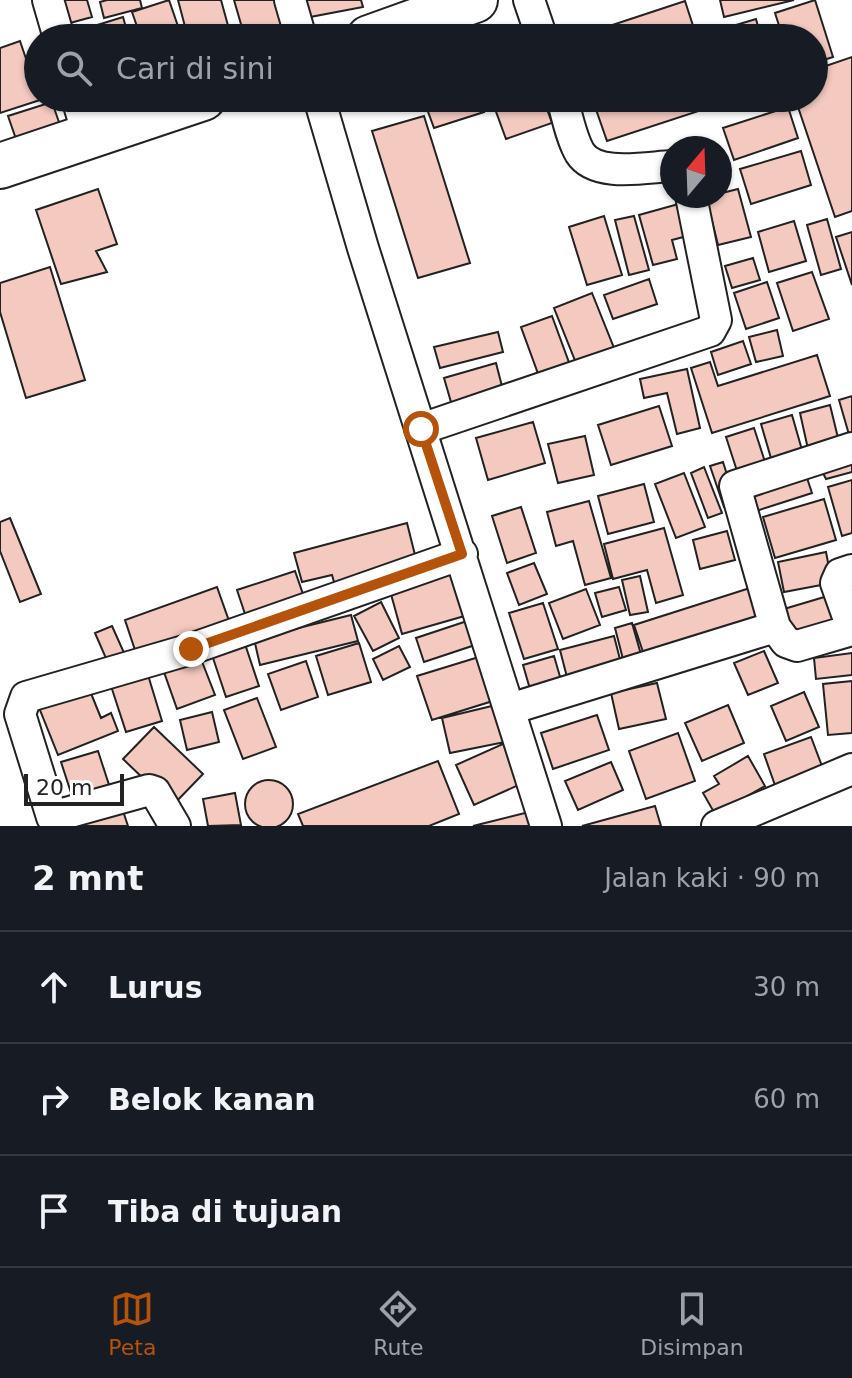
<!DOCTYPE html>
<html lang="id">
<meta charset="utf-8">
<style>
body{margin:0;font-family:"DejaVu Sans",sans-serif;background:#242831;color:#f1f3f6}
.compass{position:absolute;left:660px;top:136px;width:72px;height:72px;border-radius:50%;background:#171b24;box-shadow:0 2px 6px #0004;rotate:19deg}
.scale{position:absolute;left:24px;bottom:20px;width:100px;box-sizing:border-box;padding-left:8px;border:4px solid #222;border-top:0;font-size:22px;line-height:28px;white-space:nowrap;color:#222;-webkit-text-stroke:6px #fff;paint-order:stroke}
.stop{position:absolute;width:24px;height:24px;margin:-18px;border:6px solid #b45309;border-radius:50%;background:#fff}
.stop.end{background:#b45309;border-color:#fff;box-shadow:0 2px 8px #0008}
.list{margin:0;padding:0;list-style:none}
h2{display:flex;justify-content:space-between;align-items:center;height:104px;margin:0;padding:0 32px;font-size:34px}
h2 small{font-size:26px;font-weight:400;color:#9ea1a6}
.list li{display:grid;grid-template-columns:52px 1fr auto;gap:24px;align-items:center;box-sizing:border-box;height:112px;padding:0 32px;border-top:2px solid #363941}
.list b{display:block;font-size:30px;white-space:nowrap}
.list em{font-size:26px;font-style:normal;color:#9ea1a6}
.icon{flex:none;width:44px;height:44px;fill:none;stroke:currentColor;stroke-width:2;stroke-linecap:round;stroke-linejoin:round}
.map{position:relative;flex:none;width:852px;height:826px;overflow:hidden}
.search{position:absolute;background:#171b24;box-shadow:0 2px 6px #0004;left:24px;right:24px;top:24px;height:88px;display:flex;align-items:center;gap:20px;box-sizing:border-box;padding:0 28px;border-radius:44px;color:#9ea1a6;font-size:30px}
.sheet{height:440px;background:#171b24}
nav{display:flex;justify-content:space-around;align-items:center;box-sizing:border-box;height:112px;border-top:2px solid #363941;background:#171b24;font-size:22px;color:#9ea1a6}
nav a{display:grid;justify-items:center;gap:4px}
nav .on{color:#b45309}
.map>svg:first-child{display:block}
</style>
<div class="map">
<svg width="852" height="826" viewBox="0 0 852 826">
<rect width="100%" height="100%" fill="#fff"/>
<!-- building -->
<path fill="#f3c9c0" stroke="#222" stroke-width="2" d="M 63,0 L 87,0 L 92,17 L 70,23 Z
M 107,0 L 140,0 L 142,8 L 104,18 L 100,2 Z
M 169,0 L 182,38 L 141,38 L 132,12 Z
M 178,0 L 221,0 L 230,33 L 188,38 Z
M 234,0 L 282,0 L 290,28 L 245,38 Z
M 306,0 L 361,0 L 363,7 L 310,17 Z
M 720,0 L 794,0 L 724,17 Z
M 815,0 L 833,57 L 814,63 L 814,38 L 783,38 L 775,13 Z
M 685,1 L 697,38 L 573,38 Z
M 123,17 L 129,38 L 94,38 L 91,27 Z
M 756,19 L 761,38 L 718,38 L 716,31 Z
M 20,41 L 40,100 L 0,113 L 0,48 Z
M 852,57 L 852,211 L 835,217 L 795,98 L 814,98 L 814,70 Z
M 423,98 L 479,98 L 484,112 L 434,128 Z
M 491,98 L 543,98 L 552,123 L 506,139 Z
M 592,98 L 717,98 L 720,104 L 607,141 Z
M 52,102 L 60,125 L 16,139 L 8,116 Z
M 788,107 L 798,138 L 734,160 L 723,128 Z
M 424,116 L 470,263 L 418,278 L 372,131 Z
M 801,151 L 811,185 L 751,204 L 740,169 Z
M 98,189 L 117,244 L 96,251 L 107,272 L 61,284 L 36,210 Z
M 738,189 L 751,237 L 718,245 L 706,197 Z
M 682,203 L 691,235 L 672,240 L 677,259 L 653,265 L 639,215 Z
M 604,216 L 622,275 L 587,285 L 569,227 Z
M 634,216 L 649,270 L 629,275 L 615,220 Z
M 827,219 L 841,269 L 821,275 L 807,225 Z
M 794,221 L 806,261 L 769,272 L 758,232 Z
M 852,232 L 852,285 L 836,237 Z
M 753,258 L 760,280 L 732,288 L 725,266 Z
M 50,267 L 85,380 L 26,398 L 0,312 L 0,283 Z
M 812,272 L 829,319 L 793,331 L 777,283 Z
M 649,279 L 657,304 L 613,319 L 604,295 Z
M 767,282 L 779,318 L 746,329 L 734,293 Z
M 592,293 L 614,348 L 576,363 L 554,308 Z
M 552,316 L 571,368 L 540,379 L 521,327 Z
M 777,330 L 783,356 L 756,362 L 749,337 Z
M 498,332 L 503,352 L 440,368 L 434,347 Z
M 743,341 L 751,364 L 718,375 L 711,352 Z
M 817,355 L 830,396 L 712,433 L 691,368 L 710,362 L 718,386 Z
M 496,363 L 504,394 L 453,409 L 444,378 Z
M 687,369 L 700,428 L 677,434 L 667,393 L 644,398 L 640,379 Z
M 852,396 L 852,438 L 850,438 L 839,400 Z
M 830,405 L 839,442 L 808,449 L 800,413 Z
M 659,406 L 672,446 L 611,465 L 598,425 Z
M 792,415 L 804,457 L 773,465 L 761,424 Z
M 533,422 L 545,463 L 488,480 L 476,438 Z
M 754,428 L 767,468 L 739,477 L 726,437 Z
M 585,436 L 594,475 L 558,483 L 548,444 Z
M 852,453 L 852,472 L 826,479 L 819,465 Z
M 723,462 L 736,503 L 724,507 L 710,466 Z
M 704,467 L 722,513 L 708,518 L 691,473 Z
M 804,469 L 812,493 L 756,511 L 747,486 Z
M 684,473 L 705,527 L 676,538 L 655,484 Z
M 852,480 L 852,533 L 842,536 L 828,487 Z
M 644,484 L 654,522 L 608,534 L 598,496 Z
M 824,499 L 836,540 L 775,558 L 763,517 Z
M 589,501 L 611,578 L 585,585 L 573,541 L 556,546 L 547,512 Z
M 521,507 L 536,553 L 507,563 L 492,516 Z
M 10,518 L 41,594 L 20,602 L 0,551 L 0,522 Z
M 407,523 L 418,567 L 336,589 L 332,575 L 302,582 L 294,553 Z
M 664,528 L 683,595 L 656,603 L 647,570 L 613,579 L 604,544 Z
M 727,531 L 735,560 L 700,569 L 693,540 Z
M 826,552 L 832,583 L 784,592 L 778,562 Z
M 534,563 L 547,594 L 519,605 L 507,573 Z
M 461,567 L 475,613 L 402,634 L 389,587 Z
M 295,571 L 305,600 L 247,620 L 237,590 Z
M 640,576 L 648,612 L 630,615 L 622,580 Z
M 217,587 L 229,621 L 136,653 L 125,620 Z
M 619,587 L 626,610 L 602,617 L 595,593 Z
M 753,587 L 764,621 L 645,658 L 634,625 Z
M 586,589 L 600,625 L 563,639 L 549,603 Z
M 831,595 L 839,622 L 792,636 L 784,609 Z
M 381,602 L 399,638 L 373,651 L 354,616 Z
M 543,603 L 558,649 L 524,659 L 509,613 Z
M 351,615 L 358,641 L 260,665 L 254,639 Z
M 470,620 L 478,644 L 424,662 L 416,638 Z
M 632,623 L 642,658 L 624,663 L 615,628 Z
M 112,626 L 125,655 L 108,663 L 95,633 Z
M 614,636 L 623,671 L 569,685 L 560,650 Z
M 244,641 L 259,686 L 226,697 L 211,652 Z
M 359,643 L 371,682 L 328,695 L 316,656 Z
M 399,646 L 410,667 L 383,680 L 373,659 Z
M 764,651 L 778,683 L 748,695 L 734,663 Z
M 852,653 L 852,675 L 816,679 L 814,658 Z
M 482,656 L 496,700 L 432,720 L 417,676 Z
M 554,656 L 563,687 L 532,696 L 523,665 Z
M 201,659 L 215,695 L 177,709 L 164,672 Z
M 306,661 L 318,697 L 281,710 L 268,674 Z
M 148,675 L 162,721 L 126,732 L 111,686 Z
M 852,681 L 852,733 L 828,735 L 823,684 Z
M 657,683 L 666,719 L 619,729 L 611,693 Z
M 88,686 L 101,718 L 111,713 L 118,731 L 58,755 L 38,705 Z
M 804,692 L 819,727 L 786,741 L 771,706 Z
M 257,698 L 276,747 L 243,759 L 224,710 Z
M 496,705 L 505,742 L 450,753 L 442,718 Z
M 728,705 L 744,743 L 702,761 L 685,723 Z
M 212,712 L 219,742 L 187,750 L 180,720 Z
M 597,715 L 609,750 L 553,769 L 541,733 Z
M 154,727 L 203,774 L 172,806 L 123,759 Z
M 678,733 L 695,781 L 646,799 L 629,751 Z
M 811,737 L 825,774 L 777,791 L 764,754 Z
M 505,743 L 523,783 L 474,805 L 456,765 Z
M 98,751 L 111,791 L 74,802 L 61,762 Z
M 748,756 L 765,786 L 715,814 L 703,793 L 719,784 L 714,776 Z
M 438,761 L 459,814 L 429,826 L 303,826 L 298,814 Z
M 611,762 L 623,790 L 578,810 L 565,781 Z
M245 804a24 24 0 1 1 48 0a24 24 0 1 1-48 0Z
M 235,793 L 241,825 L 208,826 L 203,799 Z
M 121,805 L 128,826 L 72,826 Z
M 655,806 L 661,826 L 582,826 Z
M 533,811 L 537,826 L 473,826 Z"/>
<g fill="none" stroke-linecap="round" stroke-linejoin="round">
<!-- minor casing -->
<g stroke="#222" stroke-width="34">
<path id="minor" d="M 48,0 L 59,38
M 290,0 L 301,38
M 529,0 L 542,38
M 77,98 L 89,139
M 319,98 L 363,248 L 546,826
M 562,98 C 567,115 571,138 580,153 C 596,178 647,167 672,166
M 421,429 L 710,331 L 716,320 L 691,196
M 852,570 L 840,574 L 836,583 L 852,628
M 775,627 L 735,486 L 852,448
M 510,709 L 775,627 L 786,642 L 797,646 L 852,630
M 175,826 L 155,792 L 149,790 L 52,817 L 20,714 L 26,697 L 191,649 L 462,554
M 717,826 L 852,769"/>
</g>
<!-- primary casing -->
<g stroke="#222" stroke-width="48">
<path id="primary" d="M 369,38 L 475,0
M 0,166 L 203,98"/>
</g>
<!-- minor -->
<use href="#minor" stroke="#fff" stroke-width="30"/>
<!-- primary -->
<use href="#primary" stroke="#fff" stroke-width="44"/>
</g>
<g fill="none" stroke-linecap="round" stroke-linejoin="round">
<!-- route -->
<path stroke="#b45309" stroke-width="10" d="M 191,649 L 462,554 L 421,429"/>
</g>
</svg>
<svg class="compass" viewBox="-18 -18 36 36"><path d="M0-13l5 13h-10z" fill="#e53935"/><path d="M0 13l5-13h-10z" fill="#9ea1a6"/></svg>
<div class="scale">20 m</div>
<div class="stop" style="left:421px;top:429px"></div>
<div class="stop end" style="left:191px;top:649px"></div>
<div class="search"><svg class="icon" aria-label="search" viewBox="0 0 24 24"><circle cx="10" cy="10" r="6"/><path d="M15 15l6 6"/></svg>Cari di sini</div>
</div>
<section class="sheet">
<h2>2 mnt<small>Jalan kaki · 90 m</small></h2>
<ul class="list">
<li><svg class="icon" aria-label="ahead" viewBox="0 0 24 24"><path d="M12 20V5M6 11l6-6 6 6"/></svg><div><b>Lurus</b></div><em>30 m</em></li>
<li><svg class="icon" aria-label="right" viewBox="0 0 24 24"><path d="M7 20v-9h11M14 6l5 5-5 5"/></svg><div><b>Belok kanan</b></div><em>60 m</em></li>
<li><svg class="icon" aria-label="arrive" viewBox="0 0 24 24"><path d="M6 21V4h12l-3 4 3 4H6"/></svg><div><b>Tiba di tujuan</b></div></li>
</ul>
</section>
<nav>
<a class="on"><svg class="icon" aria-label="map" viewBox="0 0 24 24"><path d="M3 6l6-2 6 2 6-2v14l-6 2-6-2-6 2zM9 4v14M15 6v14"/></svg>Peta</a>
<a><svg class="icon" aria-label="directions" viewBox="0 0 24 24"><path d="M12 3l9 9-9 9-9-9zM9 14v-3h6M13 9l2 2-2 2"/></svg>Rute</a>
<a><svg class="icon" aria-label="saved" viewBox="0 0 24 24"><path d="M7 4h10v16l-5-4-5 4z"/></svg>Disimpan</a>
</nav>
